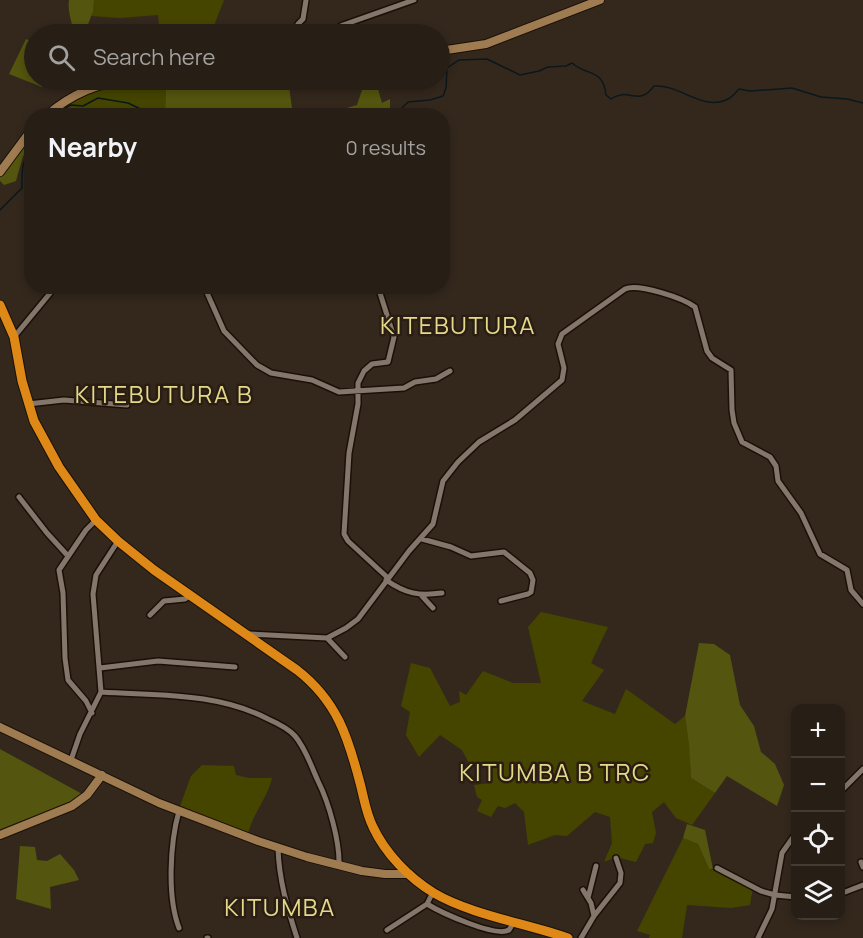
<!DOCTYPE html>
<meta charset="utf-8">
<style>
body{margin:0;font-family:Manrope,sans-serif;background:#332b23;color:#f1f3f6}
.controls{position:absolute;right:18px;bottom:18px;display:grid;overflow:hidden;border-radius:12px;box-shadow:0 3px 9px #0003}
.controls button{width:54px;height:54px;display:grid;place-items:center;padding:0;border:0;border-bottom:2px solid #433c35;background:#271e16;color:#f1f3f6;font:30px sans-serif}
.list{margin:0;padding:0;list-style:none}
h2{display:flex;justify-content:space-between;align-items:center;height:78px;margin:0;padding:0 24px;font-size:26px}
h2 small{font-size:20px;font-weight:400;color:#a4a2a1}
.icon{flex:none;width:33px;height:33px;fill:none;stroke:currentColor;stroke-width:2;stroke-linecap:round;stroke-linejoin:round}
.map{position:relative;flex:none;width:863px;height:938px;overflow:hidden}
.search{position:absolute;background:#271e16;box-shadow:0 3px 9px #0003;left:24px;top:24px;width:426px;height:66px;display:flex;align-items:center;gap:15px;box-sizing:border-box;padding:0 21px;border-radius:33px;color:#a4a2a1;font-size:22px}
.panel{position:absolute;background:#271e16;box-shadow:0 3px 9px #0003;left:24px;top:108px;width:426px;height:186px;border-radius:24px}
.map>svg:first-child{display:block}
</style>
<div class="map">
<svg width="863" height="938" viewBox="0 0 863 938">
<rect width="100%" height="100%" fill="#34281d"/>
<!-- green -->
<path fill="#454500" d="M 94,0 L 224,0 L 215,23 L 216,34 L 160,34 L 158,15 L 120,18 L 91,16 Z
M 139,81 L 166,81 L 165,115 L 51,116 L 86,91 Z
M 541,612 L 608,627 L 591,663 L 604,670 L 582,701 L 615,714 L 626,689 L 675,724 L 685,716 L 690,746 L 691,778 L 715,793 L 692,825 L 676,818 L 664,802 L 652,812 L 656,833 L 653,843 L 645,844 L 636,862 L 616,857 L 604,862 L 612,843 L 610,817 L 595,812 L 567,836 L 555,835 L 528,845 L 524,812 L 515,803 L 505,808 L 498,806 L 491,817 L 477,811 L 482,800 L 477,797 L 474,785 L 491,783 L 492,765 L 470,765 L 462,750 L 440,735 L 419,757 L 406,735 L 410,712 L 401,706 L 411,663 L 430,668 L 450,706 L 460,702 L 459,691 L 466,695 L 483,671 L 513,683 L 541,683 L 528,627 Z
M 202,765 L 234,766 L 236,775 L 249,778 L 272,778 C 267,799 253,813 248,834 L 180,806 L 191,776 Z
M 683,838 L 698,844 L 709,869 L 723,872 L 753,887 L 750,905 L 731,908 L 687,905 L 682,938 L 649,938 L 650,935 L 637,931 Z"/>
<!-- forest -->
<path fill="#54550e" d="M 69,0 L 94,0 L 93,11 L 86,30 L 88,34 L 73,34 C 73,22 67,13 69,0 Z
M 26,39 L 34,42 L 34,80 L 46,80 L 42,87 L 9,74 Z
M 189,80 L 288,80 L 293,115 L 165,115 L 166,81 Z
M 376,82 L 382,103 L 390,99 L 390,115 L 322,115 L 357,105 L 364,84 Z
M 31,134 L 31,146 L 23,156 L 16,181 L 4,185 L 0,181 L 0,176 Z
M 699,643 L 714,644 L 730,655 L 740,705 L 754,726 L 761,752 L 775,764 L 784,785 L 777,806 L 727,776 L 715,793 L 691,778 L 689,744 L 685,716 Z
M 0,749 L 84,795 L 80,801 L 0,833 Z
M 687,824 L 705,830 L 713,869 L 709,869 L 698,844 L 683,838 Z
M 20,846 L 35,847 L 37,860 L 47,861 L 60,854 L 74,870 L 79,880 L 50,887 L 51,909 L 16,899 Z"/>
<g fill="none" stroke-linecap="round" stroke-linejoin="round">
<!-- stream -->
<path stroke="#0a181d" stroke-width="1.5" d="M 62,116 L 65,108 L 71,105 L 83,106 L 98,98 L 128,103 L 155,116
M 394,116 L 408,102 L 430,100 L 443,96 L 446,88 L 447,68 L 459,60 L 487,59 L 520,75 L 539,71 L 548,67 L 566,66 L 572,63 C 588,77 603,68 606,95 L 611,99 C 629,86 638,108 654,86 C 680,84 703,112 728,99 C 732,97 736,92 739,89 L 750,91 L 792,88 L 821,97 L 847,99 L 863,103
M 0,210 L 22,188 C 22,175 21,158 32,149"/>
<!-- street casing -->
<g stroke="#1b1007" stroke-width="8">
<path id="street" d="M 298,24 L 303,19 L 306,0
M 328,34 L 343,25 L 414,0
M 204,286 L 224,331 L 257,365 L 271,373 L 312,380 L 339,392 L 404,388 L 415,382 L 436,379 L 450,371
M 380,286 L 380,293 L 394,337 L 388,362 L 372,364 L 364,371 L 358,383 L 358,404 L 349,453 L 344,534 L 348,541 L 388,578
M 14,337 L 56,286
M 28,404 L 64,400 L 127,405
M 19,497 L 47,533 L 68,556
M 422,539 L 451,547 L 471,556 L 504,552 L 530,573 L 533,580 L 531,592 L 528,594 L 501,601
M 386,580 C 406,594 419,596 442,593
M 421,595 L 433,608
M 150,615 L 164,601 L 185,599 L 190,595
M 249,634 L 327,638 L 346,628 L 358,619 L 409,551 L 433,524 L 443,481 L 458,462 L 479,442 L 515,420 L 562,380 L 564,368 L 558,344 L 562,334 L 625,289 C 638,283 683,298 695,307 L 707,351 L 712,358 L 731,370 L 732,410 L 734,423 L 742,442 L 770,457 L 776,466 L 778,481 L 801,513 L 820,554 L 847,570 L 851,590 L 863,604
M 327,638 L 345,657
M 100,668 L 158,661 L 235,667
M 101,692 C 158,696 216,692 268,719 C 277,723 288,728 295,736 C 306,749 311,766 318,781 C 329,803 340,842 339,866
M 92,713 L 86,701 L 68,680 L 65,658 L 63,593 L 59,570 L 86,530 L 96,520
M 71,760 L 80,734 L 101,692 L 93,594 L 96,575 L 118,541
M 840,792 L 863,769
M 278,848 C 279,880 287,907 297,938
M 861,862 L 863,867
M 717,868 L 761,891 L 775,895 L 796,897
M 840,894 L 863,885
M 588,898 L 596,866
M 427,904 C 440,912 496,938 509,930 C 510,929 513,923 514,921
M 594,916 L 620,883 L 621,873 L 616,858
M 179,928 C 167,897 170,843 179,811
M 387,930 L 427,904 L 433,892
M 207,938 L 208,938
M 581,938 L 594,916 L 591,903 L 583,890
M 758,938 L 772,909 L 782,853 L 796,833"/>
</g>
<!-- secondary casing -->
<g stroke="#1b1007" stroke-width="10">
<path id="secondary" d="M 440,51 L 486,44 L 600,0
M 46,116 C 71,94 98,82 131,80
M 0,172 L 32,129
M 0,727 L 159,803 L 258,841 L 307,857 L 362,871 L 385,874 L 409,874
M 0,835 L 72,806 L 87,795 L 102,775"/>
</g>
<!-- highway casing -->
<g stroke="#1b1007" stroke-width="11">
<path id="highway" d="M 0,305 L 14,337 L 22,381 L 34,421 L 59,467 L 96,520 L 118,541 L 154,570 L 297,670 C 337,701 348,737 360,783 C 364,798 366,813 373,827 C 385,853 409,878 434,893 C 469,914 528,924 568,938"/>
</g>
<!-- street -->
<use href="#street" stroke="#84766a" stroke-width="5"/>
<!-- secondary -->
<use href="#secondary" stroke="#9f7b51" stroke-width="8"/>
<!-- highway -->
<use href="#highway" stroke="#de8817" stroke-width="9"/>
</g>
<g text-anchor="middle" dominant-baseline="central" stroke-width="5" stroke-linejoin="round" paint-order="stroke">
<!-- quarter labels -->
<g font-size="24" letter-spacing="1.5" fill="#e4d98a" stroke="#2a1e14">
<text x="458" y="324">KITEBUTURA</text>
<text x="164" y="393">KITEBUTURA B</text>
<text x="555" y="771">KITUMBA B TRC</text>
<text x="280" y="906">KITUMBA</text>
</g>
</g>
</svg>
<div class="controls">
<button>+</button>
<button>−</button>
<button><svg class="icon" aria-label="locate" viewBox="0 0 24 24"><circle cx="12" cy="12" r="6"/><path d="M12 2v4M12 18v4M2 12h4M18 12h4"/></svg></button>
<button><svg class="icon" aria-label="layers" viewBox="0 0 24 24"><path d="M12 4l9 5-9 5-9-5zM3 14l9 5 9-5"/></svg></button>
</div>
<div class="search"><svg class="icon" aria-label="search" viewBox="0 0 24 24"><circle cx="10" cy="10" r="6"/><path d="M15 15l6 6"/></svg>Search here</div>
<section class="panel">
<h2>Nearby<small>0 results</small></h2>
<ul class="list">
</ul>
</section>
</div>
